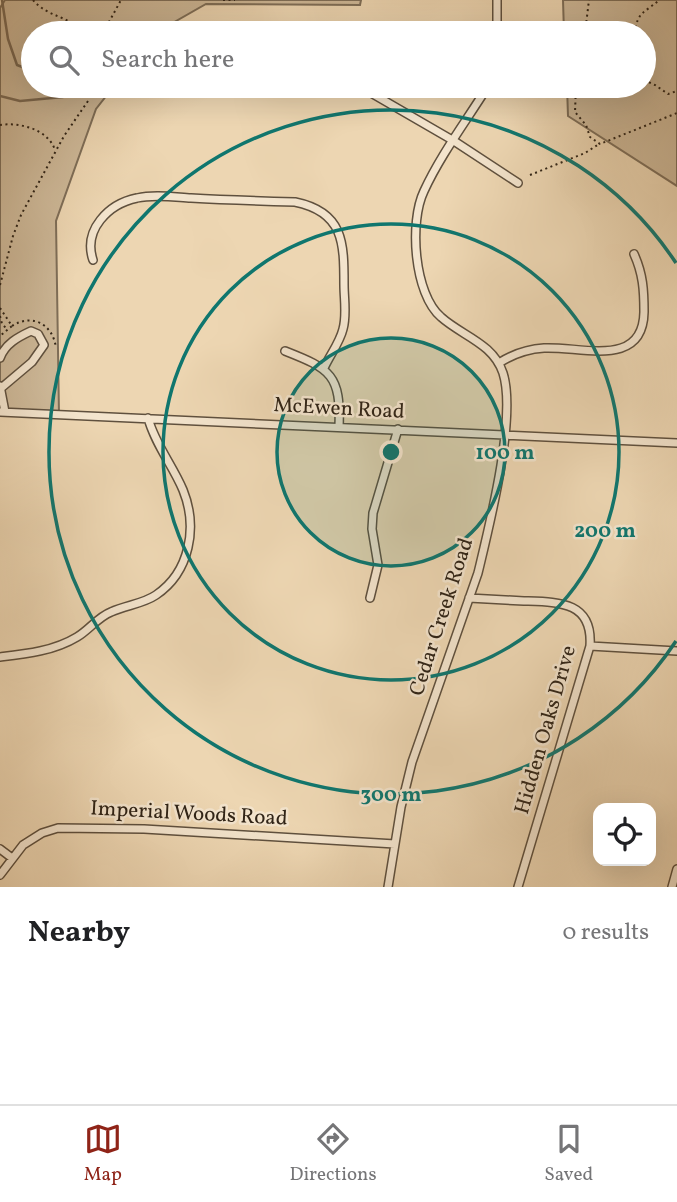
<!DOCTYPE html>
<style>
body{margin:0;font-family:Vollkorn,serif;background:#f6f6f6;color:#202124}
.controls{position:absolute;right:21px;bottom:21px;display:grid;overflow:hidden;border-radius:14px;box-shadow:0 7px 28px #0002}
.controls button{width:63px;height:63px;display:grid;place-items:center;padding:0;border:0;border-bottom:2px solid #e0e0e0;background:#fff;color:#202124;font:35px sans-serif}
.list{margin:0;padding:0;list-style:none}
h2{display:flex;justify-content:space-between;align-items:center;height:91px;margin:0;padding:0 28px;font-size:30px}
h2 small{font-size:23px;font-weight:400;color:#757577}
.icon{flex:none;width:38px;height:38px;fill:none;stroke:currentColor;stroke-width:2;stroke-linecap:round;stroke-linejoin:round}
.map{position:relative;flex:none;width:677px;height:887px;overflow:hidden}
.search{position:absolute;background:#fff;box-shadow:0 7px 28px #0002;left:21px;right:21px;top:21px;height:77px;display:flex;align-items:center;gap:18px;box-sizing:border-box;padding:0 24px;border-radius:38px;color:#757577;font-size:26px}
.sheet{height:217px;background:#fff}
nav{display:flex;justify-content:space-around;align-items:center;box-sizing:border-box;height:98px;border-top:2px solid #e0e0e0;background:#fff;font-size:19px;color:#757577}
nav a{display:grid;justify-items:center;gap:4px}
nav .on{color:#8f2418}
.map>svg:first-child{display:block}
</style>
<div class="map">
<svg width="677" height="887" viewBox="0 0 677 887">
<rect width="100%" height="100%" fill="#edd6b2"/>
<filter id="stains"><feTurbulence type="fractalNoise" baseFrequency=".00286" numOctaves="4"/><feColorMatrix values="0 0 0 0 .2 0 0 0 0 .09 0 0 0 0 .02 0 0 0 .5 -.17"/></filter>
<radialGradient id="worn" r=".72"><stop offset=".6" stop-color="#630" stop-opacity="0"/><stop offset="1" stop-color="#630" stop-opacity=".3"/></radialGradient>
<!-- green -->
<path fill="#cdb898" stroke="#7e6e58" stroke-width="2" d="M 5,0 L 361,0 L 360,5 L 206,4 L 155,33 L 33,33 L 33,86 L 114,86 L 96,109 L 56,221 L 59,415 L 0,412 L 0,8 Z
M 563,0 L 677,0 L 677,186 L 568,116 L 567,86 L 644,86 L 644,33 L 564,33 Z"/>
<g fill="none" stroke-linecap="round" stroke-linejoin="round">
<!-- stream -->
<path stroke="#7b6a54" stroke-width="2.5" d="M 2,0 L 8,39 L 17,65 L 33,71
M 0,96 L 20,101 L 63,97 L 69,86"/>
<!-- minor casing -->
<g stroke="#5f503e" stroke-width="10">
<path id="minor" d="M 497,0 L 497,33
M 359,86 L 454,141 L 518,183
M 93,260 C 83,230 108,204 137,198 C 154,194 174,197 191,198 C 226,200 260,201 295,202 C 344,212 344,243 344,285 C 344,299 347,315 343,329 C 340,342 330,355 324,368
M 285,351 C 331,369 341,375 339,427
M 0,358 C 5,344 18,337 31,331 L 38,334 L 44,345 L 32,362 L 0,389
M 499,363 C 513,354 528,349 544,348 C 581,346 643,369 644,312 C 644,290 643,274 634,254
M 0,386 L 5,412
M 0,412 L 677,443
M 370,598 L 378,565 L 372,529 L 373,513 L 398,429
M 469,598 C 488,599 506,600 524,601 C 558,602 593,601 590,646 L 518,887
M 590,646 L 677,651
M 0,657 C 26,654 54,651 77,637 C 89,630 98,617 111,612 C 126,605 143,604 156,595 C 190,572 198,527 183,490 C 173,466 155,444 148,418
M 0,849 L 12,858
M 0,875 L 23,845 L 42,833 L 58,828 L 144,829 L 395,844
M 388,887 L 401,807 L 412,762 L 478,573 C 489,527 517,417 503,373 C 493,343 462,336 441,317 C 414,294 409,222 424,191 C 441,154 467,120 488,86
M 672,887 L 677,869"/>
</g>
<!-- path -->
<path stroke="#302417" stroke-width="2" stroke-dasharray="2 3.5" stroke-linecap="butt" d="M 33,0 C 48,18 70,15 81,33
M 223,0 L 235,0
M 106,33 L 109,22 L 121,0
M 585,33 L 589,0
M 635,33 C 637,11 645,13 659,0
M 644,80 L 655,85 L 668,94 L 677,91
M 576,86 L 575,112 L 586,125 L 590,137 L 600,144 L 677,113
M 0,125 C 19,122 48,129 55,150
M 530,175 L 585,153 L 599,144
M 0,285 L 13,236 L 21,215 L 64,136 L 88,101 L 92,86
M 0,308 L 12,326 L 0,336
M 0,316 L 2,324 L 7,329
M 12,326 C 32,313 53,324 56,348"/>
<!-- minor -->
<use href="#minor" stroke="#f3e4cd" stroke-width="7"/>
</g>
<!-- distance rings -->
<circle cx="391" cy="452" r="114" fill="#0f766e" fill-opacity=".12"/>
<g fill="none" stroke="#0f766e" stroke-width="3.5">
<circle cx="391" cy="452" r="114"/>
<circle cx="391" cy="452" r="228"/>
<path d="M676 641A342 342 0 1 1 676 263"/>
</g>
<g text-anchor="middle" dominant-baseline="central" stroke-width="5" stroke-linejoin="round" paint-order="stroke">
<!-- street labels -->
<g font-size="21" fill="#302417" stroke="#f3e4cd">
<text transform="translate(339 409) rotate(3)">McEwen Road</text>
<text transform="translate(442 617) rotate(-72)">Cedar Creek Road</text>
<text transform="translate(546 730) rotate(-74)">Hidden Oaks Drive</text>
<text transform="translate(189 814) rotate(3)">Imperial Woods Road</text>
</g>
</g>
<circle cx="391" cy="452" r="10" fill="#0f766e" stroke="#f3e4cd" stroke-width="3.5"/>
<g font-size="21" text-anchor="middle" font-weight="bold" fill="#0f766e" stroke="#f3e4cd" stroke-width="5" stroke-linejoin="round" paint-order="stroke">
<text x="505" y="459">100 m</text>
<text x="605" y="537">200 m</text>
<text x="391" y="801">300 m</text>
</g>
<rect width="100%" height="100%" filter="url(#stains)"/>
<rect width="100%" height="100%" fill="url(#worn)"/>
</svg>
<div class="controls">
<button><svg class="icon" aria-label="locate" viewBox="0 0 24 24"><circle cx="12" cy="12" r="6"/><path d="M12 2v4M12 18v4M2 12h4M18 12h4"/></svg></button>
</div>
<div class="search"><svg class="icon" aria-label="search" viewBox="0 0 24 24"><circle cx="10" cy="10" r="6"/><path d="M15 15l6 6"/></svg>Search here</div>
</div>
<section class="sheet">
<h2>Nearby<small>0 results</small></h2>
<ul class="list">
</ul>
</section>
<nav>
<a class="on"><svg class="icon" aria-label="map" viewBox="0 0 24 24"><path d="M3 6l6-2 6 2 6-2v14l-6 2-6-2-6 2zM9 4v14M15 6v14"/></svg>Map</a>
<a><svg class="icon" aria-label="directions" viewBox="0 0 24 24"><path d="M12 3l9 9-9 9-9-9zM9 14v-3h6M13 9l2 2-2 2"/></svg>Directions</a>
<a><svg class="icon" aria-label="saved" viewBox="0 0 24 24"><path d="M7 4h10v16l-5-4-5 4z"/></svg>Saved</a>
</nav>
